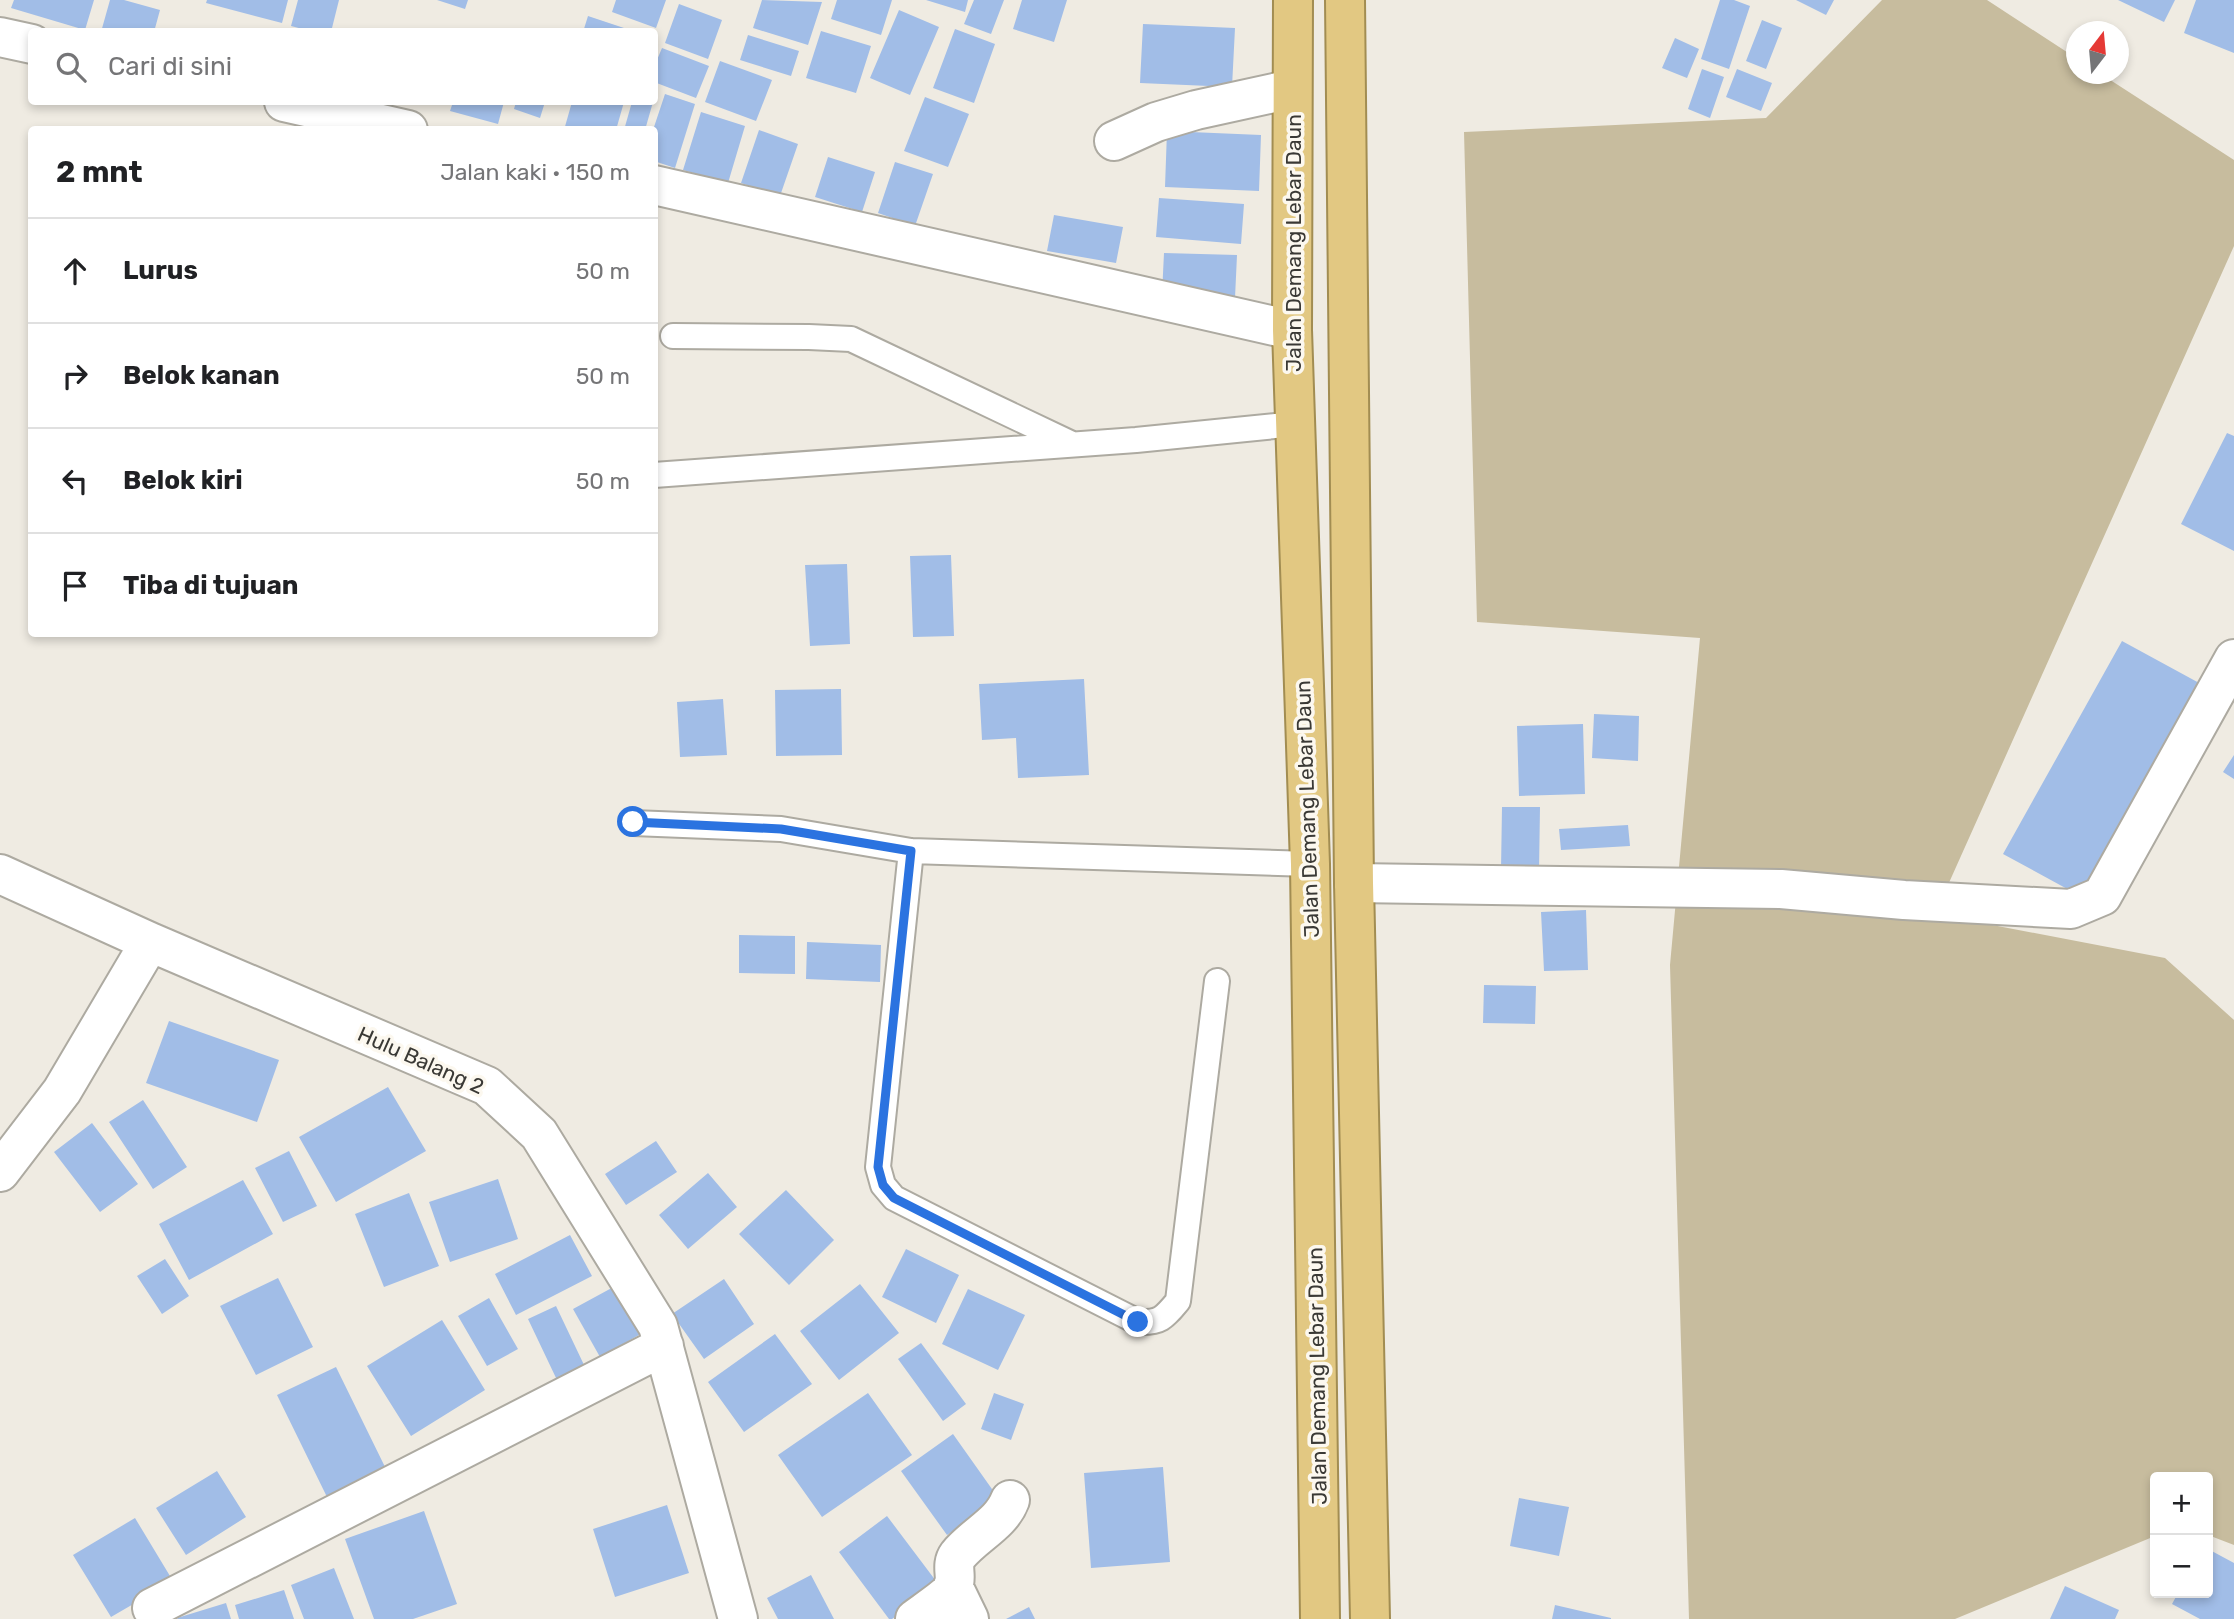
<!DOCTYPE html>
<html lang="id">
<meta charset="utf-8">
<style>
body{margin:0;font-family:Rubik,sans-serif;background:#f6f6f6;color:#202124}
.controls{position:absolute;right:21px;bottom:21px;display:grid;overflow:hidden;border-radius:7px;box-shadow:0 4px 10px #0003}
.controls button{width:63px;height:63px;display:grid;place-items:center;padding:0;border:0;border-bottom:2px solid #e0e0e0;background:#fff;color:#202124;font:35px sans-serif}
.compass{position:absolute;left:2066px;top:21px;width:63px;height:63px;border-radius:50%;background:#fff;box-shadow:0 4px 10px #0003;rotate:16deg}
.stop{position:absolute;width:21px;height:21px;margin:-16px;border:5px solid #2b73e0;border-radius:50%;background:#fff}
.stop.end{background:#2b73e0;border-color:#fff;box-shadow:0 2px 7px #0008}
.list{margin:0;padding:0;list-style:none}
h2{display:flex;justify-content:space-between;align-items:center;height:91px;margin:0;padding:0 28px;font-size:30px}
h2 small{font-size:23px;font-weight:400;color:#757577}
.list li{display:grid;grid-template-columns:46px 1fr auto;gap:21px;align-items:center;box-sizing:border-box;height:105px;padding:0 28px;border-top:2px solid #e0e0e0}
.list b{display:block;font-size:26px;white-space:nowrap}
.list em{font-size:23px;font-style:normal;color:#757577}
.icon{flex:none;width:38px;height:38px;fill:none;stroke:currentColor;stroke-width:2;stroke-linecap:round;stroke-linejoin:round}
.map{position:relative;flex:none;width:2234px;height:1619px;overflow:hidden}
.search{position:absolute;background:#fff;box-shadow:0 4px 10px #0003;left:28px;top:28px;width:630px;height:77px;display:flex;align-items:center;gap:18px;box-sizing:border-box;padding:0 24px;border-radius:7px;color:#757577;font-size:26px}
.panel{position:absolute;background:#fff;box-shadow:0 4px 10px #0003;left:28px;top:126px;width:630px;height:511px;border-radius:7px}
.map>svg:first-child{display:block}
</style>
<div class="map">
<svg width="2234" height="1619" viewBox="0 0 2234 1619">
<rect width="100%" height="100%" fill="#efebe2"/>
<!-- green -->
<path fill="#c7bc9e" d="M 1882,0 L 1987,0 L 2076,58 L 2076,74 L 2101,74 L 2234,160 L 2234,246 L 1935,914 L 2165,958 L 2234,1020 L 2234,1545 L 2208,1535 L 2208,1477 L 2155,1477 L 2155,1536 L 1955,1619 L 1689,1619 L 1670,965 L 1700,638 L 1477,622 L 1464,132 L 1766,118 Z"/>
<!-- building -->
<path fill="#a1bde7" d="M 14,0 L 94,0 L 85,30 L 11,8 Z
M 110,0 L 124,0 L 160,10 L 154,32 L 101,32 Z
M 207,0 L 288,0 L 282,23 L 206,3 Z
M 298,0 L 339,0 L 331,32 L 314,32 L 291,26 Z
M 437,0 L 468,0 L 465,9 Z
M 616,0 L 666,0 L 656,28 L 612,12 Z
M 762,0 L 822,2 L 808,45 L 753,28 Z
M 837,0 L 892,0 L 881,35 L 831,19 Z
M 926,0 L 968,0 L 965,12 Z
M 974,0 L 1004,0 L 991,34 L 964,24 Z
M 1022,0 L 1067,0 L 1054,42 L 1013,29 Z
M 1720,0 L 1734,0 L 1750,6 L 1729,69 L 1701,59 Z
M 1796,0 L 1834,0 L 1826,15 Z
M 2118,0 L 2175,0 L 2164,22 Z
M 2196,0 L 2234,0 L 2234,53 L 2184,33 Z
M 679,4 L 722,20 L 708,59 L 665,43 Z
M 899,10 L 939,27 L 910,95 L 870,78 Z
M 588,16 L 633,31 L 633,32 L 583,32 Z
M 1762,20 L 1782,28 L 1766,69 L 1746,61 Z
M 1143,24 L 1235,28 L 1232,87 L 1140,83 Z
M 955,29 L 995,44 L 974,103 L 933,88 Z
M 821,31 L 871,46 L 856,93 L 806,78 Z
M 748,35 L 799,51 L 791,76 L 740,60 Z
M 1675,38 L 1699,49 L 1687,78 L 1662,68 Z
M 662,48 L 709,66 L 696,98 L 654,82 L 654,67 Z
M 720,61 L 772,80 L 756,121 L 705,102 Z
M 1702,69 L 1724,77 L 1710,118 L 1688,109 Z
M 1737,69 L 1772,83 L 1761,111 L 1726,97 Z
M 665,94 L 695,104 L 675,168 L 654,161 L 653,130 Z
M 925,97 L 969,114 L 948,167 L 904,151 Z
M 453,102 L 504,102 L 498,124 L 450,111 Z
M 516,102 L 545,102 L 540,118 L 514,109 Z
M 572,102 L 624,102 L 616,130 L 564,130 Z
M 632,102 L 653,102 L 645,130 L 624,130 Z
M 701,112 L 745,126 L 728,183 L 683,170 Z
M 759,130 L 798,144 L 780,196 L 741,183 Z
M 1167,131 L 1261,135 L 1259,191 L 1165,187 Z
M 828,157 L 875,172 L 862,212 L 815,197 Z
M 895,162 L 933,174 L 915,226 L 878,213 Z
M 1159,198 L 1244,204 L 1241,244 L 1156,237 Z
M 1054,215 L 1123,227 L 1116,263 L 1047,251 Z
M 1164,253 L 1237,255 L 1235,298 L 1162,294 Z
M 2227,433 L 2234,436 L 2234,551 L 2181,524 Z
M 951,555 L 954,636 L 913,637 L 910,556 Z
M 847,564 L 850,644 L 810,646 L 805,565 Z
M 2122,641 L 2201,684 L 2082,897 L 2003,854 Z
M 1084,679 L 1089,775 L 1018,778 L 1016,738 L 982,740 L 979,684 Z
M 841,689 L 842,755 L 776,756 L 775,690 Z
M 723,699 L 727,755 L 680,757 L 677,702 Z
M 1594,714 L 1639,716 L 1638,761 L 1592,758 Z
M 1583,724 L 1585,794 L 1519,796 L 1517,726 Z
M 2234,755 L 2234,779 L 2223,772 Z
M 1502,807 L 1540,807 L 1539,871 L 1501,870 Z
M 1628,825 L 1630,846 L 1561,850 L 1559,829 Z
M 1586,910 L 1588,970 L 1544,971 L 1541,912 Z
M 739,935 L 795,936 L 795,974 L 739,973 Z
M 807,942 L 881,945 L 880,982 L 806,979 Z
M 1484,985 L 1536,986 L 1535,1024 L 1483,1023 Z
M 169,1021 L 279,1060 L 257,1122 L 146,1083 Z
M 388,1087 L 426,1151 L 336,1202 L 299,1137 Z
M 143,1100 L 187,1167 L 153,1189 L 109,1122 Z
M 92,1123 L 138,1184 L 100,1212 L 54,1152 Z
M 656,1141 L 677,1172 L 626,1205 L 605,1174 Z
M 289,1151 L 317,1206 L 283,1222 L 255,1168 Z
M 708,1173 L 737,1207 L 688,1249 L 659,1215 Z
M 498,1179 L 518,1239 L 450,1262 L 429,1202 Z
M 243,1180 L 273,1234 L 189,1280 L 159,1224 Z
M 786,1190 L 834,1240 L 789,1285 L 739,1234 Z
M 409,1193 L 439,1266 L 384,1287 L 355,1214 Z
M 570,1235 L 592,1276 L 516,1315 L 495,1274 Z
M 906,1249 L 959,1275 L 936,1323 L 882,1297 Z
M 165,1259 L 189,1296 L 162,1314 L 137,1276 Z
M 278,1278 L 313,1347 L 256,1375 L 220,1306 Z
M 724,1279 L 754,1324 L 704,1359 L 672,1314 Z
M 619,1284 L 646,1331 L 600,1357 L 573,1309 Z
M 860,1284 L 899,1333 L 839,1380 L 800,1331 Z
M 968,1289 L 1025,1315 L 998,1370 L 942,1344 Z
M 489,1298 L 518,1349 L 487,1366 L 458,1316 Z
M 556,1306 L 585,1367 L 557,1380 L 528,1319 Z
M 442,1320 L 485,1390 L 411,1436 L 367,1366 Z
M 775,1334 L 812,1384 L 744,1432 L 708,1382 Z
M 921,1343 L 966,1404 L 943,1421 L 898,1359 Z
M 336,1367 L 386,1469 L 327,1497 L 277,1395 Z
M 868,1393 L 912,1455 L 822,1517 L 778,1455 Z
M 994,1393 L 1024,1404 L 1011,1440 L 981,1429 Z
M 953,1434 L 999,1499 L 947,1535 L 901,1471 Z
M 1163,1467 L 1170,1562 L 1091,1568 L 1084,1473 Z
M 217,1471 L 246,1517 L 186,1555 L 156,1508 Z
M 1519,1498 L 1569,1507 L 1559,1556 L 1510,1546 Z
M 667,1505 L 689,1573 L 615,1597 L 593,1529 Z
M 424,1511 L 457,1604 L 413,1619 L 374,1619 L 345,1539 Z
M 887,1516 L 939,1585 L 892,1619 L 889,1619 L 839,1552 Z
M 135,1518 L 173,1581 L 111,1617 L 73,1555 Z
M 2208,1549 L 2234,1563 L 2234,1619 L 2200,1619 L 2172,1604 L 2178,1593 L 2208,1593 Z
M 334,1568 L 354,1619 L 304,1619 L 291,1585 Z
M 811,1575 L 834,1619 L 778,1619 L 767,1598 Z
M 2065,1586 L 2119,1610 L 2115,1619 L 2050,1619 Z
M 284,1590 L 294,1619 L 239,1619 L 235,1605 Z
M 226,1603 L 231,1619 L 178,1619 L 177,1618 Z
M 1555,1605 L 1611,1618 L 1611,1619 L 1552,1619 Z
M 1029,1607 L 1035,1619 L 1006,1619 Z"/>
<g fill="none" stroke-linecap="round" stroke-linejoin="round">
<!-- service casing -->
<g stroke="#adaaa1" stroke-width="28">
<path id="service" d="M 673,336 L 809,337 L 851,339 L 1072,444
M 654,475 L 1136,440 L 1295,424
M 633,823 L 781,829 L 911,851 L 1310,864
M 911,851 L 878,1167 L 883,1185 L 894,1198 L 1138,1322 C 1160,1323 1164,1318 1178,1301 L 1217,981"/>
</g>
<!-- minor casing -->
<g stroke="#adaaa1" stroke-width="42">
<path id="minor" d="M 0,37 L 32,44
M 284,102 L 408,130
M 1114,141 L 1156,122 L 1196,110 L 1292,89
M 654,185 L 1292,330
M 0,874 L 150,942 L 487,1086 L 539,1134 L 658,1326 L 738,1619
M 1354,883 L 1781,889 L 1904,900 L 2071,909 L 2102,896 L 2234,659
M 0,1172 L 62,1091 L 150,942
M 953,1586 L 969,1619
M 152,1608 L 664,1346
M 915,1619 C 924,1612 949,1596 953,1587 C 958,1576 950,1566 958,1555 C 974,1535 1001,1524 1010,1500"/>
</g>
<!-- trunk casing -->
<g stroke="#a28d52" stroke-width="42">
<path id="trunk" d="M 1293,0 L 1292,330 L 1310,864 L 1320,1619
M 1345,0 L 1354,883 L 1370,1619"/>
</g>
<!-- service -->
<use href="#service" stroke="#fff" stroke-width="24"/>
<!-- minor -->
<use href="#minor" stroke="#fff" stroke-width="38"/>
<!-- trunk -->
<use href="#trunk" stroke="#e2c882" stroke-width="38"/>
</g>
<g fill="none" stroke-linecap="round" stroke-linejoin="round">
<!-- route -->
<path stroke="#2b73e0" stroke-width="9" d="M 633,822 L 781,829 L 911,851 L 878,1167 L 883,1185 L 894,1198 L 1138,1322"/>
</g>
<g text-anchor="middle" dominant-baseline="central" stroke-width="7" stroke-linejoin="round" paint-order="stroke">
<!-- street labels -->
<g font-size="21" fill="#3a3935" stroke="#fcf8ef">
<text transform="translate(1293 243) rotate(-90)">Jalan Demang Lebar Daun</text>
<text transform="translate(1307 809) rotate(-92)">Jalan Demang Lebar Daun</text>
<text transform="translate(421 1060) rotate(24)">Hulu Balang 2</text>
<text transform="translate(1317 1376) rotate(-91)">Jalan Demang Lebar Daun</text>
</g>
</g>
</svg>
<div class="controls">
<button>+</button>
<button>−</button>
</div>
<svg class="compass" viewBox="-18 -18 36 36"><path d="M0-13l5 13h-10z" fill="#e53935"/><path d="M0 13l5-13h-10z" fill="#757577"/></svg>
<div class="stop" style="left:633px;top:822px"></div>
<div class="stop end" style="left:1138px;top:1322px"></div>
<div class="search"><svg class="icon" aria-label="search" viewBox="0 0 24 24"><circle cx="10" cy="10" r="6"/><path d="M15 15l6 6"/></svg>Cari di sini</div>
<section class="panel">
<h2>2 mnt<small>Jalan kaki · 150 m</small></h2>
<ul class="list">
<li><svg class="icon" aria-label="ahead" viewBox="0 0 24 24"><path d="M12 20V5M6 11l6-6 6 6"/></svg><div><b>Lurus</b></div><em>50 m</em></li>
<li><svg class="icon" aria-label="right" viewBox="0 0 24 24"><path d="M7 20v-9h11M14 6l5 5-5 5"/></svg><div><b>Belok kanan</b></div><em>50 m</em></li>
<li><svg class="icon" aria-label="left" viewBox="0 0 24 24"><path d="M17 20v-9H6M10 6l-5 5 5 5"/></svg><div><b>Belok kiri</b></div><em>50 m</em></li>
<li><svg class="icon" aria-label="arrive" viewBox="0 0 24 24"><path d="M6 21V4h12l-3 4 3 4H6"/></svg><div><b>Tiba di tujuan</b></div></li>
</ul>
</section>
</div>
